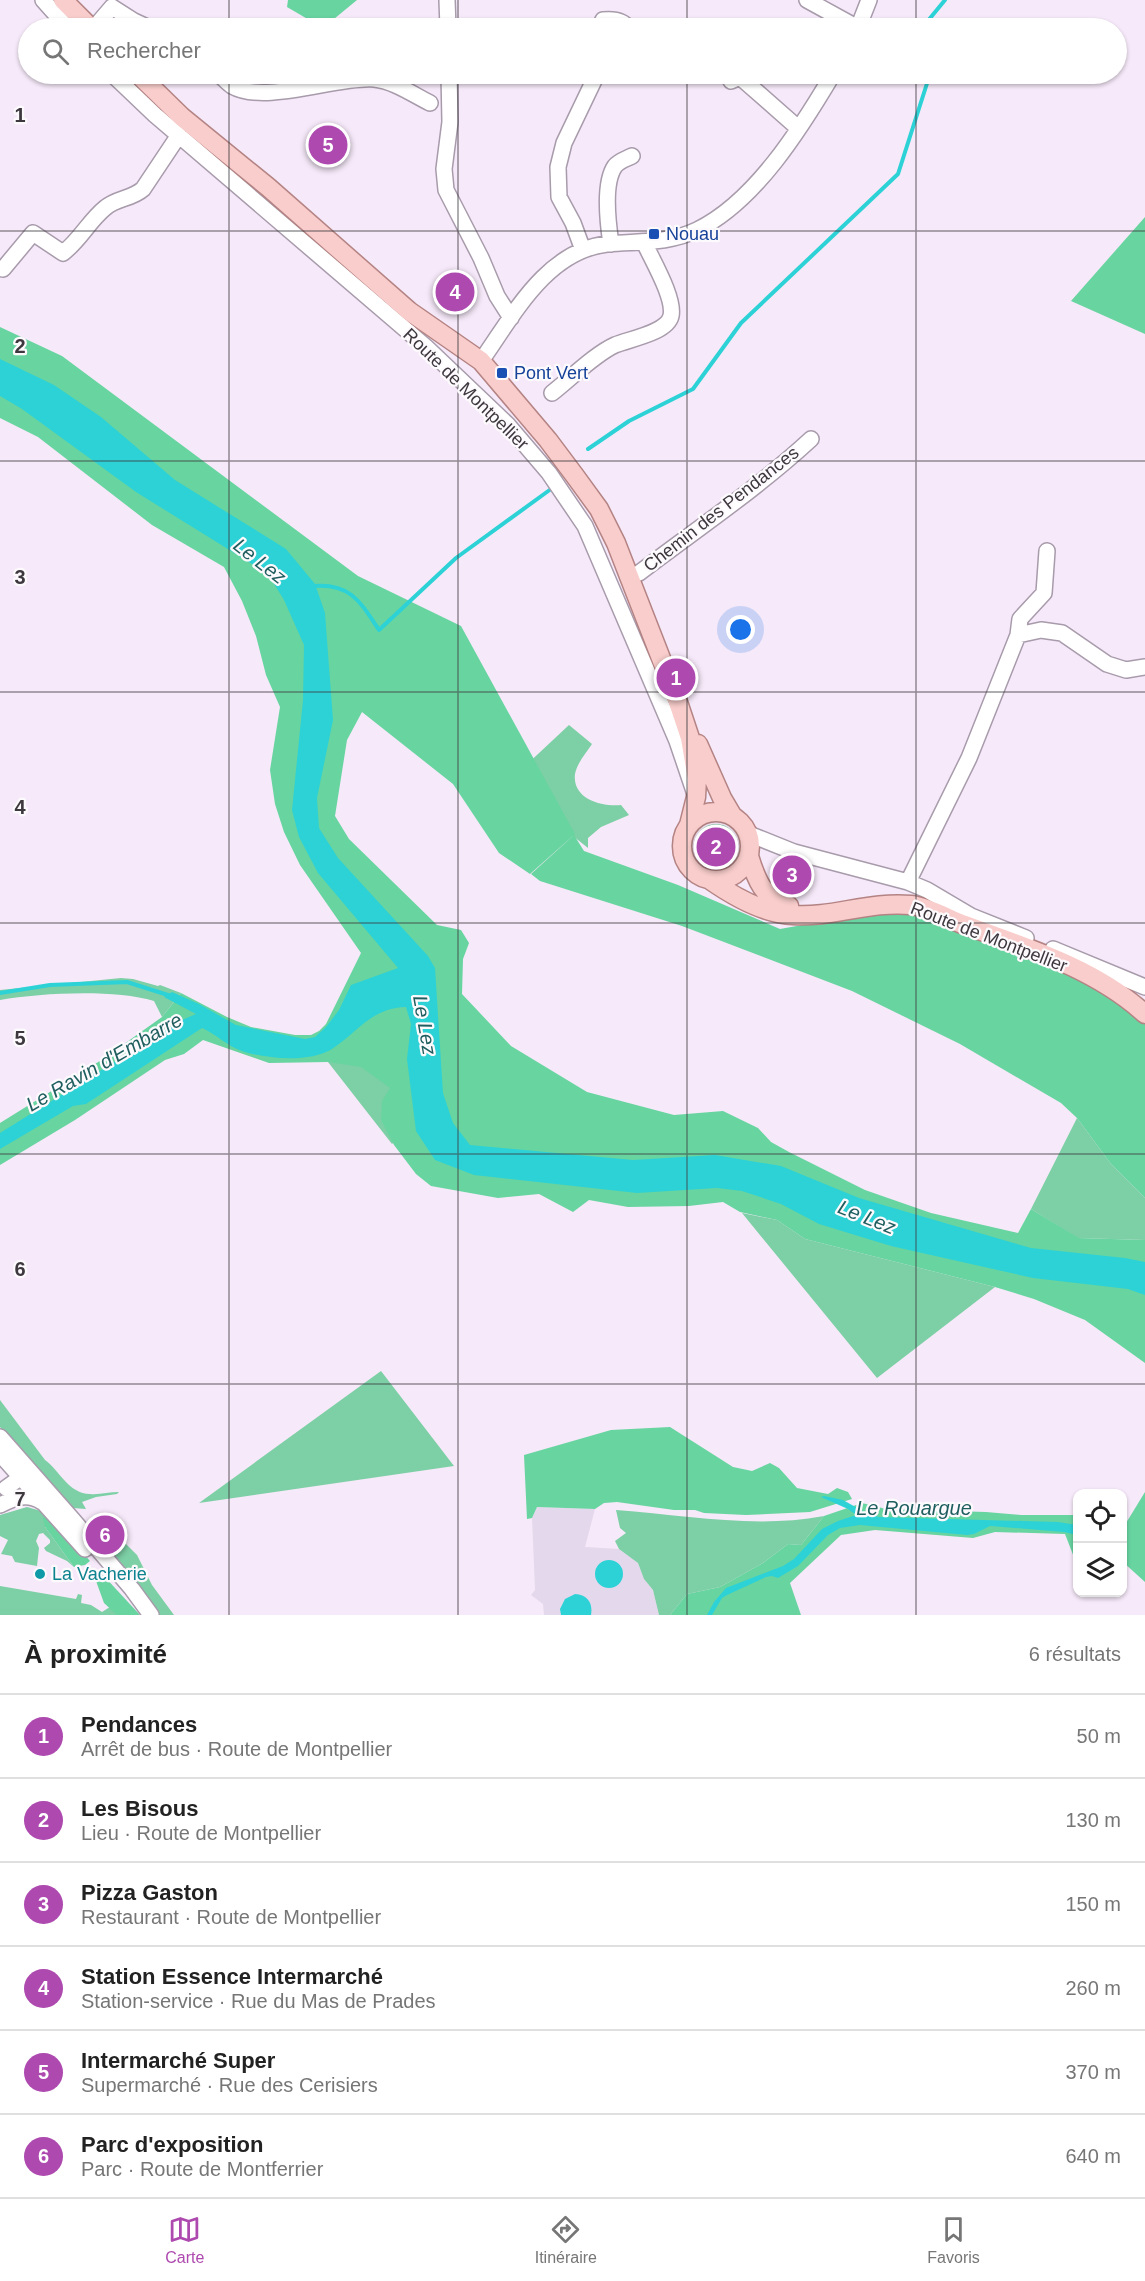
<!DOCTYPE html>
<html lang="fr">
<meta charset="utf-8">
<style>
body{margin:0;font-family:Helvetica,sans-serif;background:#f6f6f6;color:#222}
.controls{position:absolute;right:18px;bottom:18px;display:grid;overflow:hidden;border-radius:12px;box-shadow:0 2px 4px #0004}
.controls button{width:54px;height:54px;display:grid;place-items:center;padding:0;border:0;border-bottom:2px solid #e0e0e0;background:#fff;color:#222;font:30px sans-serif}
.you{position:absolute;left:741px;top:630px;width:21px;height:21px;margin:-15px;border:4px solid #fff;border-radius:50%;background:#1a73e8;box-shadow:0 0 0 9px #1a73e833}
.badge{display:grid;place-items:center;width:39px;height:39px;border-radius:50%;background:#ad49af;color:#fff;font-size:20px;font-weight:700}
.pin{position:absolute;translate:-50% -50%;border:3px solid #fff;box-shadow:0 2px 6px #0006}
.list{margin:0;padding:0;list-style:none}
h2{display:flex;justify-content:space-between;align-items:center;height:78px;margin:0;padding:0 24px;font-size:26px}
h2 small{font-size:20px;font-weight:400;color:#767676}
.list li{display:grid;grid-template-columns:39px 1fr auto;gap:18px;align-items:center;box-sizing:border-box;height:84px;padding:0 24px;border-top:2px solid #e0e0e0}
.list b{display:block;font-size:22px;white-space:nowrap}
.list p{margin:0;font-size:20px;white-space:nowrap;color:#767676}
.list em{font-size:20px;font-style:normal;color:#767676}
.icon{flex:none;width:33px;height:33px;fill:none;stroke:currentColor;stroke-width:2;stroke-linecap:round;stroke-linejoin:round}
.map{position:relative;flex:none;width:1145px;height:1615px;overflow:hidden}
.search{position:absolute;background:#fff;box-shadow:0 2px 4px #0004;left:18px;right:18px;top:18px;height:66px;display:flex;align-items:center;gap:15px;box-sizing:border-box;padding:0 21px;border-radius:33px;color:#767676;font-size:22px}
.sheet{height:582px;background:#fff}
nav{display:flex;justify-content:space-around;align-items:center;box-sizing:border-box;height:84px;border-top:2px solid #e0e0e0;background:#fff;font-size:16px;color:#767676}
nav a{display:grid;justify-items:center;gap:3px}
nav .on{color:#ad49af}
.map>svg:first-child{display:block}
</style>
<div class="map">
<svg width="1145" height="1615" viewBox="0 0 1145 1615">
<rect width="100%" height="100%" fill="#f6e9f9"/>
<!-- industrial -->
<path fill="#e4d8ec" d="M 537,1507 L 595,1509 L 585,1547 L 619,1549 L 638,1563 L 644,1579 L 653,1590 L 659,1615 L 544,1615 L 543,1604 L 531,1595 L 535,1590 L 532,1518 Z"/>
<!-- green -->
<path fill="#7dcfa5" d="M 569,725 L 592,744 C 586,753 577,763 575,774 C 572,799 602,807 621,805 L 629,815 L 601,827 L 588,838 L 588,848 L 563,828 L 522,769 Z
M695 845a21 21 0 1 1 42 0a21 21 0 1 1-42 0Z
M 121,978 L 133,979 L 158,986 L 160,985 L 181,993 L 162,1017 L 154,1001 C 114,989 41,993 0,1000 L 0,990 Z
M 390,1026 L 393,1143 L 392,1144 L 328,1062 Z
M 1077,1118 L 1111,1164 L 1145,1198 L 1145,1240 L 1078,1238 L 1031,1209 Z
M 742,1213 L 777,1220 L 805,1239 L 995,1287 L 877,1378 Z
M 381,1371 L 454,1466 L 199,1503 Z
M 0,1400 L 45,1460 C 59,1470 69,1494 90,1494 C 99,1495 109,1492 119,1492 L 117,1494 L 96,1497 L 82,1502 L 86,1509 L 73,1508 L 0,1427 Z
M 27,1507 L 48,1513 L 45,1527 L 74,1567 L 67,1561 L 46,1551 L 44,1548 L 50,1543 L 50,1540 L 43,1533 L 39,1534 L 36,1541 L 39,1548 L 37,1566 L 15,1562 L 12,1556 L 1,1554 L 8,1540 L 0,1536 L 0,1515 Z
M 616,1510 C 686,1515 755,1529 824,1516 L 801,1545 L 788,1544 L 763,1563 L 720,1587 L 687,1594 L 670,1615 L 659,1615 L 653,1590 L 644,1579 L 638,1563 L 619,1549 L 615,1541 L 626,1533 L 620,1528 Z
M 94,1518 L 100,1519 L 108,1526 L 137,1555 L 152,1585 L 174,1615 L 159,1615 L 86,1525 Z
M 0,1586 L 76,1599 L 78,1594 L 82,1595 L 81,1603 L 91,1605 L 102,1612 L 113,1605 L 120,1615 L 0,1615 Z"/>
<!-- forest -->
<path fill="#68d4a0" d="M 288,0 L 357,0 L 323,28 L 287,7 Z
M 1145,217 L 1145,334 L 1071,301 Z
M 0,327 L 62,356 L 358,576 L 461,626 L 575,834 L 530,874 L 499,853 L 453,784 L 362,712 L 347,740 L 335,816 L 349,839 L 437,925 L 461,930 L 469,943 L 463,959 L 462,994 L 511,1046 L 587,1092 L 674,1115 L 723,1111 L 758,1128 L 771,1142 L 789,1152 L 865,1190 L 931,1213 L 1018,1233 L 1031,1209 L 1079,1238 L 1145,1240 L 1145,1363 L 1085,1320 L 1034,1299 L 995,1287 L 805,1239 L 777,1220 L 740,1212 L 723,1202 L 689,1206 L 628,1207 L 589,1200 L 573,1212 L 539,1194 L 498,1198 L 431,1186 L 416,1174 L 394,1145 L 381,1120 L 382,1101 L 390,1088 L 361,1067 L 328,1062 L 269,1063 L 203,1040 L 184,1054 L 165,1060 L 75,1120 L 0,1165 L 0,1123 L 103,1059 L 162,1017 L 181,993 L 227,1017 L 251,1027 L 295,1035 L 311,1035 L 319,1031 L 326,1024 L 361,953 L 300,865 L 284,832 L 275,804 L 270,770 L 280,707 L 266,675 L 256,636 L 242,601 L 224,567 L 152,525 L 38,437 L 0,418 Z
M 574,835 L 584,851 L 678,885 L 780,929 L 914,905 L 1044,954 L 1145,1014 L 1145,1198 L 1111,1164 L 1077,1118 L 1061,1103 L 960,1044 L 852,991 L 682,926 L 540,881 L 531,874 Z
M 670,1427 L 733,1467 L 752,1471 L 770,1463 L 779,1468 L 797,1488 L 828,1494 L 837,1488 L 848,1492 L 852,1499 L 810,1512 L 746,1515 L 704,1513 L 695,1510 L 674,1510 L 617,1502 L 604,1503 L 595,1509 L 537,1507 L 532,1518 L 527,1519 L 524,1455 L 611,1430 Z
M 1145,1492 L 1145,1582 L 1123,1562 L 1123,1528 Z
M 862,1503 L 886,1509 L 986,1512 L 1021,1515 L 1077,1515 L 1077,1565 L 1065,1534 L 995,1532 L 973,1538 L 875,1530 L 841,1535 L 790,1583 L 801,1615 L 670,1615 L 687,1594 L 720,1587 L 763,1563 L 788,1544 L 801,1545 L 824,1516 Z
M 48,1513 L 90,1561 L 85,1565 L 74,1567 L 45,1527 L 43,1518 Z
M 103,1575 L 140,1615 L 117,1615 L 104,1603 L 96,1581 Z"/>
<!-- water -->
<path fill="#2dd2d6" d="M 0,359 L 54,385 L 101,417 L 175,480 L 286,549 L 315,584 L 325,613 L 333,720 L 317,798 L 319,828 L 338,858 L 428,956 L 435,968 L 443,1093 L 453,1123 L 470,1145 L 633,1160 L 715,1155 L 781,1166 L 859,1198 L 1031,1248 L 1125,1258 L 1145,1262 L 1145,1295 L 1128,1289 L 1033,1278 L 891,1246 L 819,1224 L 781,1204 L 742,1191 L 717,1188 L 637,1193 L 474,1175 L 435,1160 L 416,1131 L 407,1059 L 411,1024 L 406,1007 C 371,1008 358,1032 332,1049 C 310,1063 265,1059 242,1051 C 227,1046 216,1034 202,1028 L 86,1104 L 73,1106 L 0,1149 L 0,1133 L 182,1020 L 196,1014 L 164,997 L 172,992 L 199,1004 L 236,1025 L 305,1039 L 315,1037 L 326,1027 L 339,1010 L 351,985 L 398,968 L 318,873 L 299,837 L 292,810 L 303,700 L 304,645 L 284,600 L 268,574 L 136,492 L 22,409 L 0,396 Z
M 824,1496 L 843,1500 L 868,1514 L 879,1517 L 1058,1522 L 1077,1525 L 1077,1535 L 1064,1532 L 990,1526 L 974,1534 L 967,1535 L 860,1525 L 840,1528 L 828,1535 L 798,1566 L 778,1578 L 772,1576 L 766,1577 L 727,1595 L 722,1598 L 712,1615 L 707,1615 L 714,1602 L 726,1588 L 783,1566 L 794,1559 L 822,1529 L 838,1521 L 856,1515 L 848,1509 L 821,1497 Z
M595 1574a14 14 0 1 1 28 0a14 14 0 1 1-28 0Z
M 575,1594 C 588,1595 593,1603 591,1615 L 561,1615 L 560,1609 L 565,1599 Z"/>
<g fill="none" stroke-linecap="round" stroke-linejoin="round">
<!-- stream -->
<path stroke="#2dd2d6" stroke-width="4" d="M 922,28 L 945,0
M 588,449 L 629,421 L 693,389 L 741,323 L 898,174 L 930,74
M 314,586 C 351,583 361,603 379,630 L 456,558 L 551,489
M 0,993 L 50,985 L 127,982 L 171,996"/>
<!-- minor casing -->
<g stroke="#a89bab" stroke-width="18">
<path id="minor" d="M 43,0 L 68,28
M 447,0 L 448,28
M 807,0 L 858,28
M 94,28 L 112,7 L 134,21 L 149,28
M 599,28 L 603,20 C 613,19 623,20 628,28
M 858,28 L 869,0
M 112,74 L 155,115 L 426,347 L 508,425 L 549,473 L 585,526 L 677,741 L 695,794
M 218,74 C 223,77 227,83 232,86 C 265,105 337,76 374,79 C 394,81 412,94 430,103
M 449,74 L 450,122 L 444,169 L 446,190 L 481,258 L 497,296 L 511,318
M 731,81 L 740,77 L 798,128
M 611,244 C 608,224 603,183 615,166 C 619,161 626,159 632,156
M 583,250 L 573,223 L 559,197 L 558,167 L 564,143 L 597,74
M 3,269 L 33,233 L 63,253 C 80,240 89,221 105,208 C 116,198 132,199 143,189 L 179,135
M 481,361 C 513,316 546,251 607,244 C 638,241 668,244 697,230 C 755,202 801,128 833,74
M 552,393 C 570,379 595,354 615,345 C 629,339 667,333 671,316 C 675,298 652,260 644,242
M 628,577 L 639,573 C 697,529 758,488 811,439
M 1018,635 L 1020,619 L 1044,593 L 1047,551
M 749,834 L 794,852 L 908,882 L 927,890 L 971,916 L 1026,938
M 908,882 L 969,758 L 1018,635 L 1041,630 L 1062,633 L 1107,664 L 1126,670 L 1145,667
M 1053,949 L 1145,987
M 0,1437 L 73,1520 L 132,1589 L 151,1615
M 0,1454 L 85,1549
M 6,1488 L 17,1480 L 30,1478
M 0,1505 C 14,1498 27,1492 42,1502"/>
</g>
<!-- major casing -->
<g stroke="#b48383" stroke-width="21">
<path id="major" d="M 63,0 L 91,28
M 138,74 L 182,117 L 268,187 L 409,311 L 481,361 L 548,440 L 575,476 L 599,509 L 616,543 L 678,702 L 690,738 L 697,779 L 696,797 L 689,825
M 698,744 L 722,798 L 732,815
M682 846a34 34 0 1 1 68 0a34 34 0 1 1-68 0Z
M 749,856 C 756,879 763,899 789,906
M 710,880 C 733,896 765,914 793,915 C 832,918 869,901 911,905 C 928,907 947,918 962,924 C 1025,947 1095,968 1145,1014"/>
</g>
<!-- minor -->
<use href="#minor" stroke="#fff" stroke-width="15"/>
<!-- major -->
<use href="#major" stroke="#f8cdcb" stroke-width="18"/>
</g>
<!-- grid -->
<path fill="none" stroke="#3d383e" stroke-width="1.5" stroke-opacity="0.55" d="M 229,0 L 229,28M 458,0 L 458,28M 687,0 L 687,28M 916,0 L 916,28M 229,74 L 229,1615M 458,74 L 458,1615M 687,74 L 687,1615M 916,74 L 916,1615M 0,231 L 1145,231M 0,461 L 1145,461M 0,692 L 1145,692M 0,923 L 1145,923M 0,1154 L 1145,1154M 0,1384 L 1145,1384"/>
<!-- markers -->
<g fill="#1a4fb4" stroke="#fdfafd" stroke-width="2">
<rect x="648" y="228" width="12" height="12" rx="3"/>
<rect x="496" y="367" width="12" height="12" rx="3"/>
</g>
<circle fill="#0f9aa8" stroke="#fdfafd" stroke-width="2" cx="40" cy="1574" r="6"/>
<g text-anchor="middle" dominant-baseline="central" stroke-width="4.5" stroke-linejoin="round" paint-order="stroke">
<!-- transit labels -->
<g font-size="18" fill="#164399" stroke="#fdfafd" text-anchor="start">
<text x="666" y="234">Nouau</text>
<text x="514" y="373">Pont Vert</text>
</g>
<!-- street labels -->
<g font-size="18" fill="#3d383e" stroke="#fdfafd">
<text transform="translate(466 389) rotate(44)">Route de Montpellier</text>
<text transform="translate(721 509) rotate(-38)">Chemin des Pendances</text>
<text transform="translate(989 937) rotate(21)">Route de Montpellier</text>
</g>
<!-- culture labels -->
<g font-size="18" fill="#0d838f" stroke="#fdfafd" text-anchor="start">
<text x="52" y="1574">La Vacherie</text>
</g>
<!-- water labels -->
<g font-size="20" font-style="italic" fill="#1f5e5f" stroke="#fdfafd">
<text transform="translate(260 561) rotate(38)">Le Lez</text>
<text transform="translate(425 1025) rotate(80)">Le Lez</text>
<text transform="translate(104 1062) rotate(-30)">Le Ravin d'Embarre</text>
<text transform="translate(867 1217) rotate(22)">Le Lez</text>
<text x="914" y="1508">Le Rouargue</text>
</g>
</g>
<g font-size="20" text-anchor="middle" font-weight="bold" fill="#3d383e" stroke="#fdfafd" stroke-width="4.5" stroke-linejoin="round" paint-order="stroke">
<text x="20" y="122">1</text>
<text x="20" y="353">2</text>
<text x="20" y="584">3</text>
<text x="20" y="814">4</text>
<text x="20" y="1045">5</text>
<text x="20" y="1276">6</text>
<text x="20" y="1506">7</text>
</g>
</svg>
<div class="controls">
<button><svg class="icon" aria-label="locate" viewBox="0 0 24 24"><circle cx="12" cy="12" r="6"/><path d="M12 2v4M12 18v4M2 12h4M18 12h4"/></svg></button>
<button><svg class="icon" aria-label="layers" viewBox="0 0 24 24"><path d="M12 4l9 5-9 5-9-5zM3 14l9 5 9-5"/></svg></button>
</div>
<div class="you"></div>
<div class="pin badge" style="left:676px;top:678px">1</div>
<div class="pin badge" style="left:716px;top:847px">2</div>
<div class="pin badge" style="left:792px;top:875px">3</div>
<div class="pin badge" style="left:455px;top:292px">4</div>
<div class="pin badge" style="left:328px;top:145px">5</div>
<div class="pin badge" style="left:105px;top:1535px">6</div>
<div class="search"><svg class="icon" aria-label="search" viewBox="0 0 24 24"><circle cx="10" cy="10" r="6"/><path d="M15 15l6 6"/></svg>Rechercher</div>
</div>
<section class="sheet">
<h2>À proximité<small>6 résultats</small></h2>
<ul class="list">
<li><span class="badge">1</span><div><b>Pendances</b><p>Arrêt de bus · Route de Montpellier</p></div><em>50 m</em></li>
<li><span class="badge">2</span><div><b>Les Bisous</b><p>Lieu · Route de Montpellier</p></div><em>130 m</em></li>
<li><span class="badge">3</span><div><b>Pizza Gaston</b><p>Restaurant · Route de Montpellier</p></div><em>150 m</em></li>
<li><span class="badge">4</span><div><b>Station Essence Intermarché</b><p>Station-service · Rue du Mas de Prades</p></div><em>260 m</em></li>
<li><span class="badge">5</span><div><b>Intermarché Super</b><p>Supermarché · Rue des Cerisiers</p></div><em>370 m</em></li>
<li><span class="badge">6</span><div><b>Parc d'exposition</b><p>Parc · Route de Montferrier</p></div><em>640 m</em></li>
</ul>
</section>
<nav>
<a class="on"><svg class="icon" aria-label="map" viewBox="0 0 24 24"><path d="M3 6l6-2 6 2 6-2v14l-6 2-6-2-6 2zM9 4v14M15 6v14"/></svg>Carte</a>
<a><svg class="icon" aria-label="directions" viewBox="0 0 24 24"><path d="M12 3l9 9-9 9-9-9zM9 14v-3h6M13 9l2 2-2 2"/></svg>Itinéraire</a>
<a><svg class="icon" aria-label="saved" viewBox="0 0 24 24"><path d="M7 4h10v16l-5-4-5 4z"/></svg>Favoris</a>
</nav>
